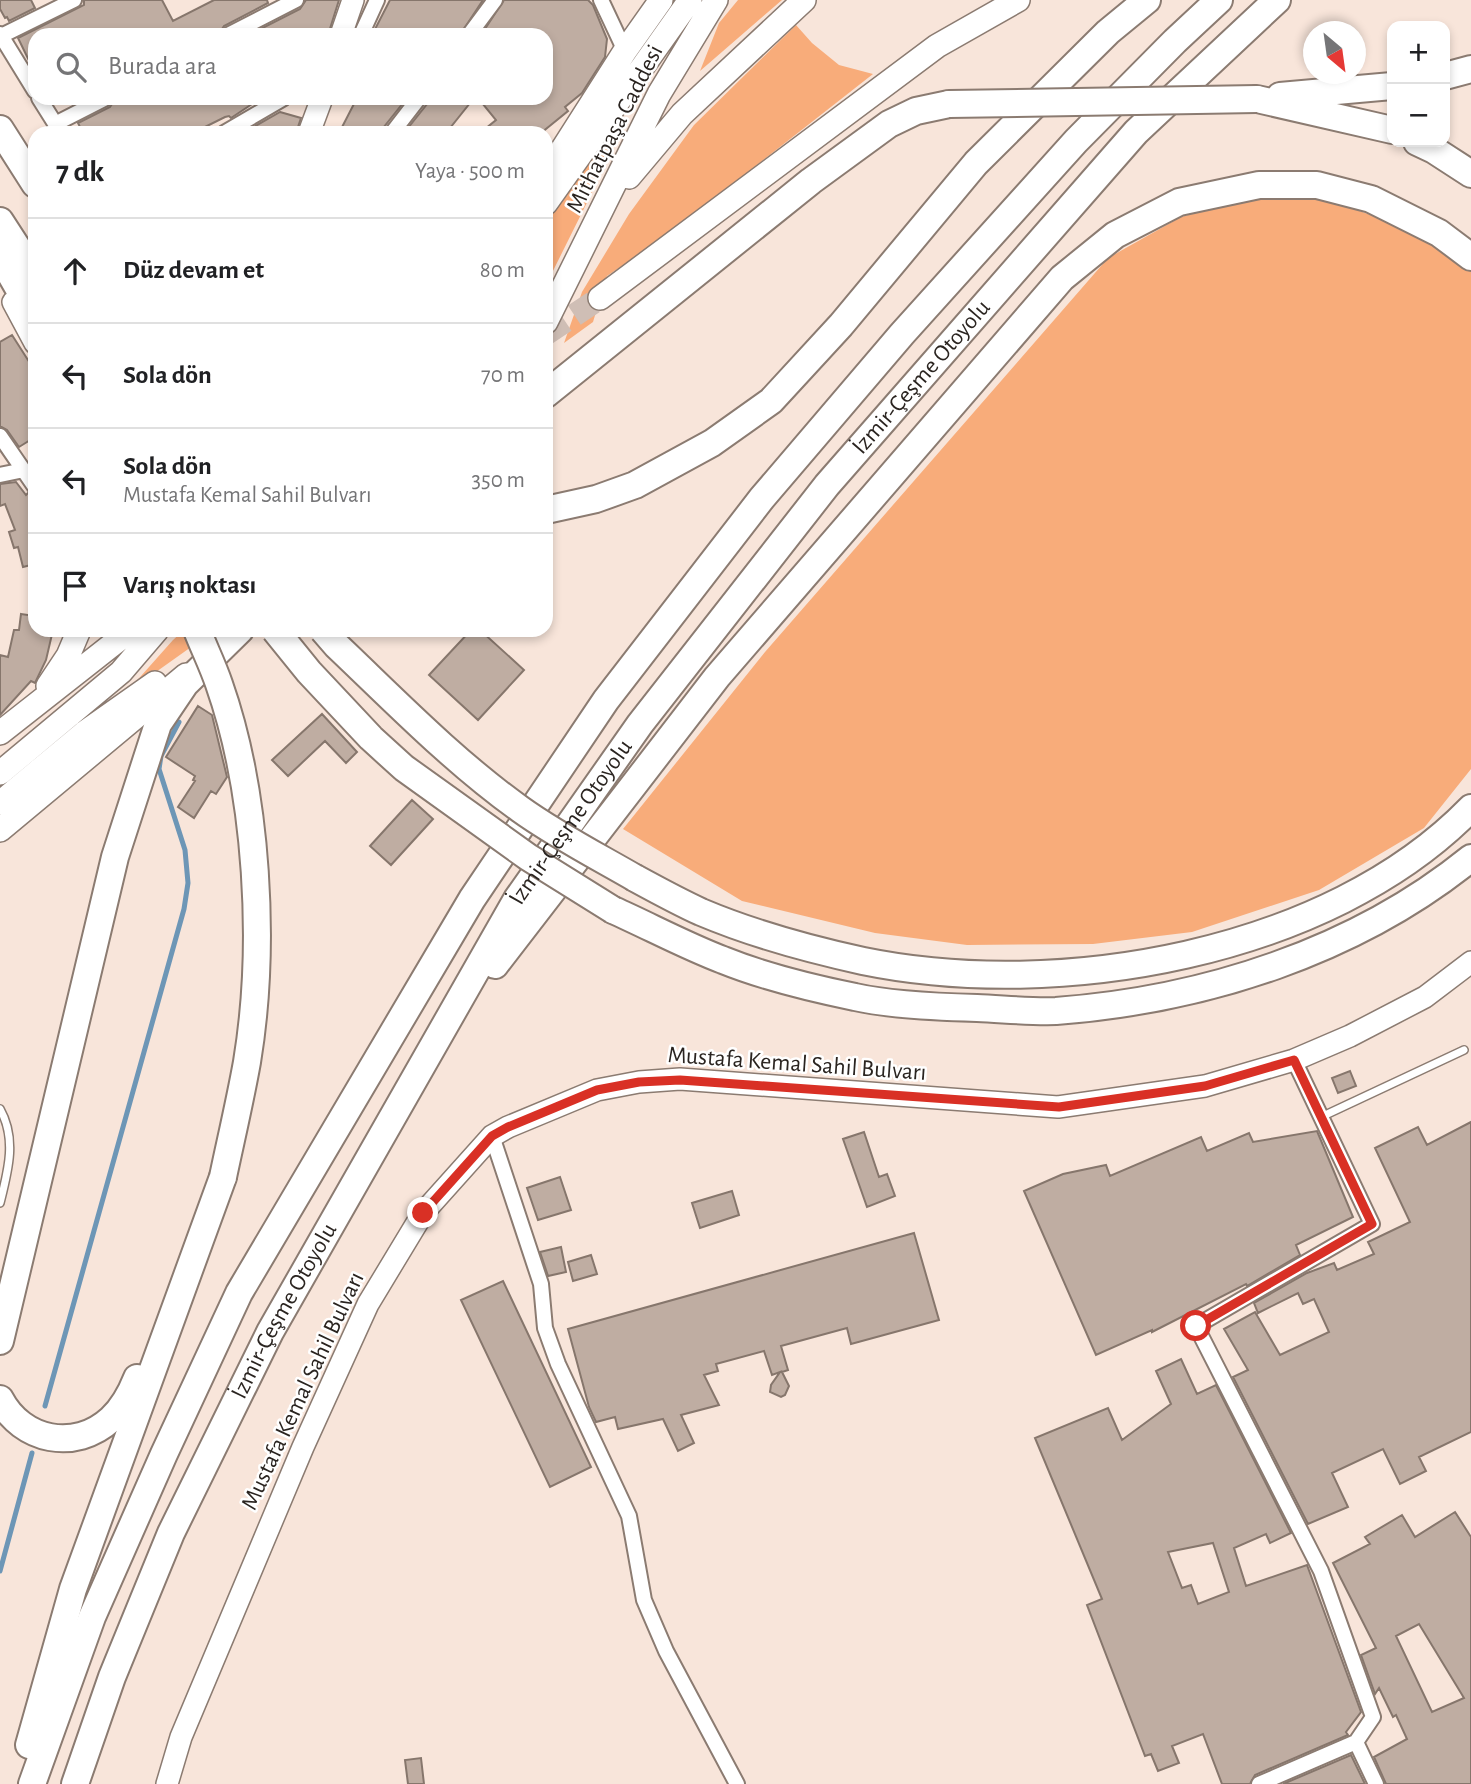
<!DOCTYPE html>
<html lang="tr">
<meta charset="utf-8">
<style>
body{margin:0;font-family:"Alegreya Sans",sans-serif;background:#f6f6f6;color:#202124}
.controls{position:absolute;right:21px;top:21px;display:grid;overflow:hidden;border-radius:14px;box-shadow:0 4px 10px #0003}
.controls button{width:63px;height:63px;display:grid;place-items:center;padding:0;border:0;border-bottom:2px solid #e0e0e0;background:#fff;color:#202124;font:35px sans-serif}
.compass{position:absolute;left:1303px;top:21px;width:63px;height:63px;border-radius:50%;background:#fff;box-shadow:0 4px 10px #0003;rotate:151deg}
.stop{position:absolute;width:21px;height:21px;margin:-16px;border:5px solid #d93025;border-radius:50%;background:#fff}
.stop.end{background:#d93025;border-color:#fff;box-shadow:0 2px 7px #0008}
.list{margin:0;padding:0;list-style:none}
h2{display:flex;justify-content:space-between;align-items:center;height:91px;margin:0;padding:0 28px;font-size:30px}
h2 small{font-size:23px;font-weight:400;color:#757577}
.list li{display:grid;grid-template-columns:46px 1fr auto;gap:21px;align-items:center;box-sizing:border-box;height:105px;padding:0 28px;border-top:2px solid #e0e0e0}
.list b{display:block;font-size:26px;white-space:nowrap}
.list p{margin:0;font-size:23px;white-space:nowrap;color:#757577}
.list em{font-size:23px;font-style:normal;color:#757577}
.icon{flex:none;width:38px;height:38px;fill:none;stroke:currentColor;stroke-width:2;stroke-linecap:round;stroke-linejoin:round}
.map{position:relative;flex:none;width:1471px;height:1784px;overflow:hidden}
.search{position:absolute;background:#fff;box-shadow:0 4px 10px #0003;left:28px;top:28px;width:525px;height:77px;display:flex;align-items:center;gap:18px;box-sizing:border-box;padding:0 24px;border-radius:21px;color:#757577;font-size:26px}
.panel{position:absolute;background:#fff;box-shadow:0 4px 10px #0003;left:28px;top:126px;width:525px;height:511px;border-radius:21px}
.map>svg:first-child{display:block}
</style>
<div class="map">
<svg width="1471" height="1784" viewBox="0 0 1471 1784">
<rect width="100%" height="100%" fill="#f8e5da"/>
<!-- green -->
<path fill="#f8ac7a" d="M 738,0 L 782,0 L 700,71 L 719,23 Z
M 796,25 L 812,43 L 839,65 L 873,74 L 669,234 L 607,276 L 593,322 L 564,343 L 582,292 L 629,214 L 694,125 Z
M 615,121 L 624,128 L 546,285 L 546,217 Z
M 1312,194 L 1407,228 L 1471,268 L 1471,769 L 1424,828 L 1319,890 L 1192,932 L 1093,944 L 967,945 L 875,933 L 742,901 L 623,829 L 765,652 L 1108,258 L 1181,217 L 1239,200 Z
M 184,630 L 215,630 L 125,694 L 173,640 Z"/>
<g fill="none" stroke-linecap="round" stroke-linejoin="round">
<!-- stream -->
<path stroke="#6d96b6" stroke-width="5" d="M 45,1406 L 184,909 L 188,883 L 185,850 L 159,769 L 161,756 L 179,722
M 0,1571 L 32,1453"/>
</g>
<!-- building -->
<path fill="#bfada2" stroke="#86766c" stroke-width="2" fill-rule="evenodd" d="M 0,0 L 31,0 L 35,8 L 9,21 L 7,17 L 5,18 L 0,9 Z
M 84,0 L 162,0 L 173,21 L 214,0 L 267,0 L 268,3 L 224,26 L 218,35 L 35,35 L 35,73 L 18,38 L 84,5 Z
M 306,0 L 339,0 L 328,35 L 249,35 L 300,9 Z
M 390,0 L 483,0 L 460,35 L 372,35 Z
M 504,0 L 588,0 L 593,5 L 607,39 L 605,57 L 582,93 L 565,107 L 568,111 L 541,133 L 480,133 L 496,120 L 478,98 L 546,98 L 546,35 L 481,35 Z
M 116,98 L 261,98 L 231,118 L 229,116 L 225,117 L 193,133 L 83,133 L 78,123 L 110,107 Z
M 357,98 L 407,98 L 384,127 L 383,133 L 339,133 Z
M 428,98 L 474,98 L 446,133 L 404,133 L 427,104 Z
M 280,112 L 301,118 L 296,133 L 243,133 Z
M 12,335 L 35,371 L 35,437 L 19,447 L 7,430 L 0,426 L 0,342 Z
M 16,482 L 26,495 L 28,493 L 35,497 L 35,564 L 23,567 L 18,547 L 14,548 L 9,532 L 15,530 L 5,504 L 0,506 L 0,484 Z
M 21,614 L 35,616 L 35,630 L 53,630 L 46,660 L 35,683 L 31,681 L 0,715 L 0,655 L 8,657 L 14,630 L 19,630 Z
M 471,630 L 480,630 L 524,670 L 478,720 L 429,675 Z
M 198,706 L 212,715 L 227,777 L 216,794 L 211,791 L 194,818 L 178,807 L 195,781 L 193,780 L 195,776 L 166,757 Z
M 322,714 L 357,752 L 346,763 L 325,741 L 288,776 L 272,760 Z
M 412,800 L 433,819 L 391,865 L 370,846 Z
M 1350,1071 L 1356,1086 L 1338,1093 L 1332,1078 Z
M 1471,1122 L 1471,1432 L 1419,1457 L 1426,1471 L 1400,1484 L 1383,1449 L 1332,1473 L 1348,1507 L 1308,1524 L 1233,1377 L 1248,1370 L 1224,1329 L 1255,1312 L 1280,1355 L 1329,1332 L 1314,1299 L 1303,1304 L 1298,1293 L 1258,1313 L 1254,1303 L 1307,1273 L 1334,1263 L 1337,1270 L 1374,1254 L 1368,1242 L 1410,1222 L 1375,1148 L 1418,1127 L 1427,1145 Z
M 1317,1131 L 1353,1217 L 1296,1245 L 1300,1255 L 1247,1286 L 1246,1284 L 1152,1332 L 1152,1330 L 1096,1355 L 1024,1191 L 1063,1174 L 1106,1165 L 1110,1176 L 1201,1137 L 1207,1151 L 1249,1133 L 1253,1142 Z
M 864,1132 L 879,1177 L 887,1174 L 895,1196 L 867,1207 L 843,1139 Z
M 560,1177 L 571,1210 L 538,1220 L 527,1188 Z
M 732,1191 L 739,1215 L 700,1228 L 692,1203 Z
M 914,1233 L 939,1320 L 851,1344 L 847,1328 L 781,1346 L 788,1370 L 782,1372 L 789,1386 L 785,1395 L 781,1397 L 770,1392 L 771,1385 L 780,1372 L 772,1375 L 764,1351 L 716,1364 L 718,1371 L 704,1375 L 719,1405 L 681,1415 L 694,1443 L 678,1451 L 663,1419 L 618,1429 L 615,1417 L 596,1422 L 589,1407 L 568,1329 Z
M 561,1247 L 566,1272 L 548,1276 L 540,1252 Z
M 591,1255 L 597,1274 L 573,1281 L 568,1262 Z
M 503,1281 L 591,1467 L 550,1487 L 461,1300 Z
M 1181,1359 L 1197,1394 L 1216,1385 L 1291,1533 L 1270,1543 L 1266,1534 L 1234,1548 L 1246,1586 L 1307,1565 L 1361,1712 L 1346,1732 L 1348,1735 L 1255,1775 L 1250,1784 L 1222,1784 L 1203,1734 L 1172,1746 L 1179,1763 L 1158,1771 L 1151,1754 L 1145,1756 L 1087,1605 L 1102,1599 L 1035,1438 L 1108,1408 L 1122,1440 L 1171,1404 L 1156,1371 ZM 1213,1543 L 1229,1592 L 1198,1604 L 1191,1585 L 1182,1588 L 1168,1552 Z
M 1455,1512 L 1471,1537 L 1471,1784 L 1386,1784 L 1374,1757 L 1407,1739 L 1396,1715 L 1393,1717 L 1379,1688 L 1375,1694 L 1361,1655 L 1376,1648 L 1333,1563 L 1370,1544 L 1365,1537 L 1402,1515 L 1415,1537 ZM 1419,1624 L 1464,1698 L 1432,1712 L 1396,1636 Z
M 1351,1755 L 1365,1784 L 1283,1784 Z
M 421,1758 L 424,1784 L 408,1784 L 405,1760 Z"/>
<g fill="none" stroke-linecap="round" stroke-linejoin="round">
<!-- primary-tunnel -->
<path stroke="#cfbeb5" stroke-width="23" stroke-dasharray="23 11" stroke-linecap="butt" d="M 546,334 L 600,298"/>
<!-- lane casing -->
<g stroke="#8b7b71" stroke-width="10">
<path id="lane" d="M 0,1109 C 17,1139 8,1171 0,1203
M 1321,1117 L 1464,1050"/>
</g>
<!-- street casing -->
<g stroke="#8b7b71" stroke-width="18">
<path id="street" d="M 601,0 L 625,51
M 0,34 L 35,91
M 228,35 L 296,0
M 361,35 L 377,0
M 469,35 L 495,0
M 1,36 L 74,0
M 39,98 L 61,133
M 55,124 L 106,98
M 224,133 L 284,98
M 392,133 L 419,98
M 0,436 L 35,487
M 0,475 L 24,470
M 1294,1060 L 1372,1224 L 1196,1326 L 1321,1571 L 1373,1717 L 1356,1742 L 1376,1784
M 492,1136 L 541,1284 L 545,1328 L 558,1364 L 629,1516 L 644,1600 L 666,1651 L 737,1784
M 1259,1784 L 1356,1742"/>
</g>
<!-- secondary casing -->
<g stroke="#8b7b71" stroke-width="24">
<path id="secondary" d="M 341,35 L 353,0
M 309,133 L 322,98
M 13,302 L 35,343
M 167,1784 L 181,1737 L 303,1447 L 368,1304 L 423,1213 L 492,1136 L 508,1127 L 597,1090 L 639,1082 L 680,1079 L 1058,1107 L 1205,1086 L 1294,1060 L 1350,1036 L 1425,997 L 1471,962"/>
</g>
<!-- primary casing -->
<g stroke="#8b7b71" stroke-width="26">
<path id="primary" d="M 546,175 L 625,51 L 661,0
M 629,177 L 682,114 L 804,0
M 546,203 L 690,0
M 600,298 L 937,46 L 1018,0
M 546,322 L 659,94 L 716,0
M 48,686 L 68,656 L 79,630
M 0,733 L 131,630
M 0,773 L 121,672 L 157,630
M 0,803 L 84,733 L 155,683
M 0,830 L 186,675"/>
</g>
<!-- highway casing -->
<g stroke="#8b7b71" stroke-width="30">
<g id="highway">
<path d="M 1445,76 L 1471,69"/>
<path d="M 1280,96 L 1392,86"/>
<path d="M 1257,99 L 1392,130"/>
<path d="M 0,129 L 35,184"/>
<path d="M 1417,142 L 1434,150 L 1471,174"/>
<path d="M 0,221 L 35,275"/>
<path d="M 0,256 L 35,317"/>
<path d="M 546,394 L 811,181 L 889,124 L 916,111 L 949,104"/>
<path d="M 546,510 L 596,499 L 635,485 L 712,443 L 771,401 L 841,325 L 976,163 L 1108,32 L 1147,0"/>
<path d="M 635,878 C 657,890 679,902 701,912 C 753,934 808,949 863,961 C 1058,1001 1328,955 1471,808"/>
<path d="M 613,910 C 649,926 686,946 723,960 C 765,977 811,988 855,997 C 890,1005 940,1007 977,1008 C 1003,1009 1030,1012 1056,1011 C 1204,1000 1355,952 1471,858"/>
<path d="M 495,965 L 717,677 L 1062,278 L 1115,235 L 1179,202 L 1259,185 L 1317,185 L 1371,199 L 1439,233 L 1471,257"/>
<path d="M 0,1341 L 115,857 L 158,724 L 185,684 L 240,630"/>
<path d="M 0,1399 C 22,1441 75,1452 111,1419 C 123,1408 131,1393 137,1378"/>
<path d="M 29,1745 L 73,1589 L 223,1177"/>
<path d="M 32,1784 L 92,1617 L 164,1454 L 239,1293 L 472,899 L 606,700 L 762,498 L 902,334 L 1076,141 L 1175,41 L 1219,0"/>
<path id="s1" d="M 75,1784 L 112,1677 L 171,1533 L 270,1332 L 517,899 L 640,724 L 827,485 L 1136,132 L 1277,0"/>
</g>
</g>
<!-- lane -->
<use href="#lane" stroke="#fff" stroke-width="7"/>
<!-- street -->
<use href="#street" stroke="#fff" stroke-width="14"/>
<!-- secondary -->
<use href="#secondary" stroke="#fff" stroke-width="21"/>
<!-- primary -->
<use href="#primary" stroke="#fff" stroke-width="23"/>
<!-- highway -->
<use href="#highway" stroke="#fff" stroke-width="26"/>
<!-- highway-bridge casing -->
<g stroke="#8b7b71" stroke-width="30" stroke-linecap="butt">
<path id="highway-bridge" d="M 949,104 L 1257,99
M 197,630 C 204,648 213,666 219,684 C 258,795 266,947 247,1062 C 240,1101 231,1139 223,1177
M 275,630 L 309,672 L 371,738 L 404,768 L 528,857 L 613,910
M 323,630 L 336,645 C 395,701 453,761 520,809 C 556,835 597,856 635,878"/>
</g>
<!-- highway-bridge -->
<use href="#highway-bridge" stroke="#fff" stroke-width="26"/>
</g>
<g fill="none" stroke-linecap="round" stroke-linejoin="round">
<!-- route -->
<path stroke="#d93025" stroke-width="9" d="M 423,1213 L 492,1136 L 508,1127 L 597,1090 L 639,1082 L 680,1080 L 1059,1107 L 1205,1086 L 1294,1060 L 1372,1224 L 1196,1326"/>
</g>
<g text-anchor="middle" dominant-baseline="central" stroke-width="5" stroke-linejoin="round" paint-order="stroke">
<!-- street labels -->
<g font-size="24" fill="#2a2420" stroke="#fff">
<text transform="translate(615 129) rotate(-63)">Mithatpaşa Caddesi</text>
<text stroke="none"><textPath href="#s1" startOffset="1652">İzmir-Çeşme Otoyolu</textPath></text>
<text stroke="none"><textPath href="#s1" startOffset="1085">İzmir-Çeşme Otoyolu</textPath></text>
<text transform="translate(797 1064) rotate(4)">Mustafa Kemal Sahil Bulvarı</text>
<text stroke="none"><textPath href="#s1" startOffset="518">İzmir-Çeşme Otoyolu</textPath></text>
<text transform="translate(303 1391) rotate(-65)">Mustafa Kemal Sahil Bulvarı</text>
</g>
</g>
</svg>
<div class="controls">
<button>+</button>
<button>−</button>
</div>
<svg class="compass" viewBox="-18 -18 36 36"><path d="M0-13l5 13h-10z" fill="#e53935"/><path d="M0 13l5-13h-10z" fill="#757577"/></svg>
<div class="stop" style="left:1196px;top:1326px"></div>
<div class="stop end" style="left:423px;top:1213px"></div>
<div class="search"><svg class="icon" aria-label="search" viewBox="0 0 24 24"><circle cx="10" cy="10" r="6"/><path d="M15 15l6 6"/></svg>Burada ara</div>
<section class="panel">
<h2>7 dk<small>Yaya · 500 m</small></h2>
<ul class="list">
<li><svg class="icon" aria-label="ahead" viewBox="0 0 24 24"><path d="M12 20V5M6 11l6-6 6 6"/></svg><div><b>Düz devam et</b></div><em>80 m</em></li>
<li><svg class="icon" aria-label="left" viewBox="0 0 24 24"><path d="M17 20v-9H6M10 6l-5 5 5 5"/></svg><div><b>Sola dön</b></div><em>70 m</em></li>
<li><svg class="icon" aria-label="left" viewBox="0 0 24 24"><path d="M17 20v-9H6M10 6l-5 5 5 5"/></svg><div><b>Sola dön</b><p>Mustafa Kemal Sahil Bulvarı</p></div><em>350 m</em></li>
<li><svg class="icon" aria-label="arrive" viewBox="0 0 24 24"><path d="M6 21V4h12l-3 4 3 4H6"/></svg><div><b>Varış noktası</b></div></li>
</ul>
</section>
</div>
